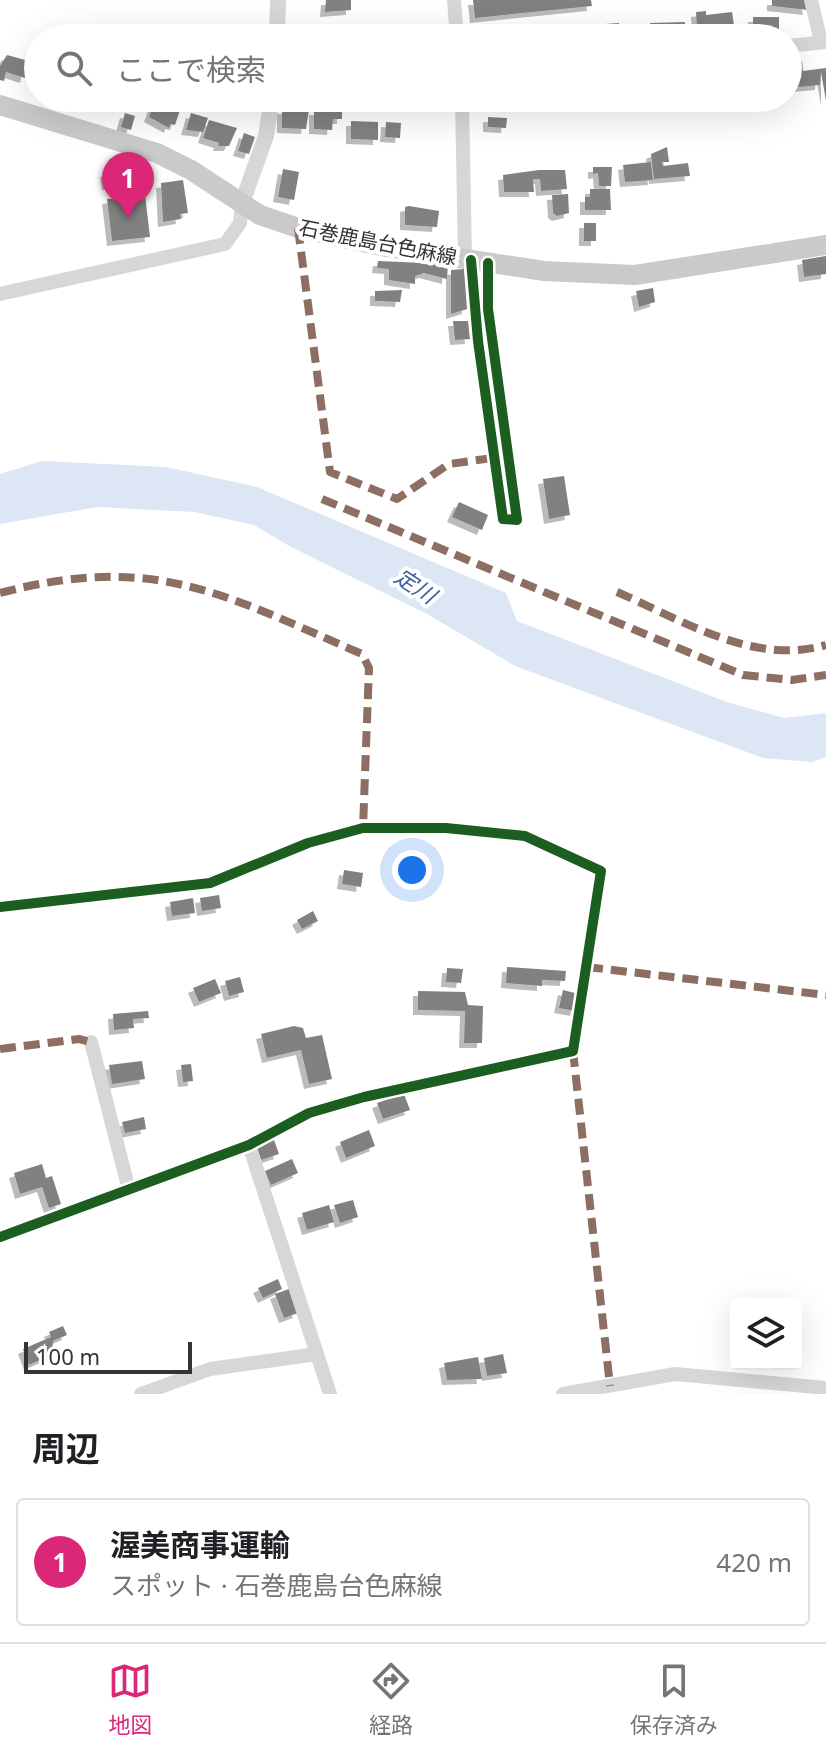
<!DOCTYPE html>
<html lang="ja">
<meta charset="utf-8">
<style>
body{margin:0;font-family:"Noto Sans","Noto Sans JP",sans-serif;background:#f6f6f6;color:#202124}
.controls{position:absolute;right:24px;bottom:24px;display:grid;overflow:hidden;border-radius:8px;box-shadow:0 8px 32px #0002}
.controls button{width:72px;height:72px;display:grid;place-items:center;padding:0;border:0;border-bottom:2px solid #e0e0e0;background:#fff;color:#202124;font:40px sans-serif}
.scale{position:absolute;left:24px;bottom:20px;width:168px;box-sizing:border-box;padding-left:8px;border:4px solid #333;border-top:0;font-size:22px;line-height:28px;white-space:nowrap;color:#333;-webkit-text-stroke:6px #fff;paint-order:stroke}
.you{position:absolute;left:412px;top:870px;width:28px;height:28px;margin:-20px;border:6px solid #fff;border-radius:50%;background:#1a73e8;box-shadow:0 0 0 12px #1a73e833}
.badge{display:grid;place-items:center;width:52px;height:52px;border-radius:50%;background:#db2777;color:#fff;font-size:26px;font-weight:700}
.pin{position:absolute;translate:-50% -66px;filter:drop-shadow(0 2px 4px #0008)}
.pin::after{content:'';position:absolute;top:42px;width:28px;height:24px;background:inherit;clip-path:polygon(0 0,100% 0,50% 100%)}
.list{margin:0;padding:0;list-style:none}
h2{display:flex;justify-content:space-between;align-items:center;height:104px;margin:0;padding:0 32px;font-size:34px}
h2 small{font-size:26px;font-weight:400;color:#757577}
.list li{display:grid;grid-template-columns:52px 1fr auto;gap:24px;align-items:center;box-sizing:border-box;height:128px;margin:0 16px 16px;padding:0 16px;border:2px solid #e0e0e0;border-radius:8px}
.list b{display:block;font-size:30px;white-space:nowrap}
.list p{margin:0;font-size:26px;white-space:nowrap;color:#757577}
.list em{font-size:26px;font-style:normal;color:#757577}
.icon{flex:none;width:44px;height:44px;fill:none;stroke:currentColor;stroke-width:2;stroke-linecap:round;stroke-linejoin:round}
.map{position:relative;flex:none;width:826px;height:1394px;overflow:hidden}
.search{position:absolute;background:#fff;box-shadow:0 8px 32px #0002;left:24px;right:24px;top:24px;height:88px;display:flex;align-items:center;gap:20px;box-sizing:border-box;padding:0 28px;border-radius:44px;color:#757577;font-size:30px}
.sheet{height:248px;background:#fff}
nav{display:flex;justify-content:space-around;align-items:center;box-sizing:border-box;height:112px;border-top:2px solid #e0e0e0;background:#fff;font-size:22px;color:#757577}
nav a{display:grid;justify-items:center;gap:4px}
nav .on{color:#db2777}
.map>svg:first-child{display:block}
</style>
<div class="map">
<svg width="826" height="1394" viewBox="0 0 826 1394">
<defs>
<filter id="shadow"><feDropShadow dx="-5" dy="5" stdDeviation="0" flood-color="#0004"/></filter>
</defs>
<rect width="100%" height="100%" fill="#fff"/>
<!-- water -->
<path fill="#dce6f4" d="M 42,461 L 166,467 L 257,487 L 506,593 L 517,621 L 727,702 L 784,718 L 826,713 L 826,757 L 812,762 L 763,758 L 515,666 L 427,614 L 291,547 L 254,525 L 195,512 L 97,507 L 0,524 L 0,474 Z"/>
<!-- building -->
<path fill="#818181" filter="url(#shadow)" d="M 326,0 L 351,0 L 351,10 L 325,12 Z
M 473,0 L 591,0 L 592,6 L 475,18 Z
M 772,0 L 806,0 L 808,10 L 772,6 Z
M 706,11 L 706,15 L 732,12 L 734,25 L 702,32 L 697,29 L 696,12 Z
M 753,17 L 779,17 L 779,32 L 769,32 L 772,38 L 753,38 Z
M 685,22 L 685,38 L 651,38 L 650,23 Z
M 619,23 L 620,34 L 565,38 L 564,27 Z
M 7,55 L 29,61 L 25,78 L 6,72 L 4,81 L 0,80 L 0,66 Z
M 802,61 L 803,71 L 826,68 L 826,101 L 821,72 L 820,85 L 788,88 L 788,63 Z
M 155,101 L 180,110 L 175,125 L 170,124 L 169,128 L 149,117 Z
M 282,109 L 309,110 L 306,129 L 282,128 Z
M 314,110 L 342,111 L 342,119 L 333,119 L 332,130 L 314,129 Z
M 125,113 L 135,116 L 131,130 L 121,127 Z
M 191,113 L 208,118 L 203,132 L 186,130 Z
M 488,117 L 507,118 L 506,128 L 488,127 Z
M 209,120 L 237,128 L 229,146 L 218,146 L 219,143 L 203,138 Z
M 351,121 L 378,122 L 378,140 L 351,139 Z
M 386,122 L 401,123 L 400,138 L 385,137 Z
M 244,133 L 255,137 L 249,154 L 238,151 Z
M 667,147 L 669,162 L 662,162 L 663,166 L 688,163 L 690,176 L 654,179 L 651,154 Z
M 651,162 L 653,180 L 625,182 L 623,165 Z
M 593,167 L 612,167 L 611,186 L 599,186 L 598,173 L 593,174 Z
M 283,169 L 299,172 L 294,200 L 278,197 Z
M 122,170 L 124,182 L 107,185 L 105,172 Z
M 539,170 L 565,170 L 567,189 L 541,191 L 540,179 L 533,179 L 534,192 L 504,192 L 503,175 Z
M 183,180 L 188,213 L 180,214 L 181,219 L 163,222 L 161,183 Z
M 590,189 L 610,189 L 611,210 L 585,210 L 585,197 L 590,197 Z
M 568,194 L 569,213 L 557,216 L 553,213 L 552,195 Z
M 145,195 L 150,237 L 112,241 L 107,199 Z
M 409,206 L 439,211 L 437,227 L 405,225 L 405,207 Z
M 584,223 L 596,223 L 596,241 L 584,241 Z
M 826,256 L 826,274 L 804,277 L 802,260 Z
M 378,261 L 448,264 L 447,279 L 424,273 L 415,276 L 415,284 L 389,280 L 389,269 L 377,268 Z
M 464,269 L 467,309 L 451,314 L 451,270 Z
M 653,288 L 655,302 L 639,307 L 636,291 Z
M 402,290 L 400,302 L 375,301 L 375,291 Z
M 453,321 L 468,321 L 470,339 L 455,340 Z
M 564,476 L 570,515 L 549,519 L 543,479 Z
M 459,502 L 488,515 L 482,530 L 452,517 Z
M 344,870 L 363,873 L 361,887 L 342,884 Z
M 219,895 L 221,908 L 202,911 L 200,898 Z
M 193,898 L 195,913 L 172,916 L 170,902 Z
M 313,911 L 318,921 L 302,929 L 297,920 Z
M 507,967 L 566,971 L 565,981 L 542,980 L 542,986 L 506,983 Z
M 447,968 L 463,969 L 461,983 L 446,982 Z
M 240,977 L 244,992 L 229,996 L 225,981 Z
M 215,979 L 221,993 L 199,1002 L 193,988 Z
M 563,990 L 579,994 L 575,1011 L 559,1008 Z
M 418,991 L 465,992 L 468,1005 L 483,1006 L 482,1043 L 464,1043 L 465,1011 L 418,1010 Z
M 148,1011 L 149,1018 L 133,1019 L 134,1028 L 114,1030 L 113,1014 Z
M 294,1026 L 303,1028 L 306,1038 L 322,1035 L 332,1079 L 309,1084 L 301,1050 L 267,1058 L 261,1034 Z
M 142,1061 L 145,1079 L 112,1084 L 109,1065 Z
M 191,1064 L 193,1081 L 183,1082 L 181,1065 Z
M 404,1094 L 410,1110 L 383,1119 L 377,1103 Z
M 144,1117 L 146,1129 L 125,1133 L 122,1122 Z
M 369,1130 L 375,1146 L 346,1158 L 340,1142 Z
M 274,1140 L 279,1154 L 261,1160 L 256,1147 Z
M 292,1159 L 298,1173 L 271,1185 L 265,1171 Z
M 42,1164 L 46,1178 L 52,1176 L 61,1204 L 49,1208 L 42,1187 L 20,1194 L 14,1173 Z
M 353,1200 L 358,1217 L 340,1223 L 334,1205 Z
M 329,1205 L 334,1222 L 307,1230 L 302,1213 Z
M 278,1279 L 282,1289 L 263,1298 L 258,1288 Z
M 289,1289 L 298,1313 L 284,1318 L 275,1294 Z
M 63,1326 L 67,1335 L 53,1341 L 52,1355 L 29,1365 L 23,1349 L 51,1337 L 49,1332 Z
M 503,1354 L 507,1373 L 487,1376 L 484,1358 Z
M 478,1357 L 482,1379 L 447,1380 L 444,1363 Z"/>
<g fill="none" stroke-linecap="round" stroke-linejoin="round">
<!-- minor -->
<path stroke="#d7d7d7" stroke-width="14" d="M 454,0 L 457,38
M 811,0 L 821,42
M 788,46 L 826,42
M 462,98 L 465,259
M 471,260 L 478,341 L 503,519 L 517,520 L 488,309 L 488,263
M 0,294 L 225,244 L 240,223 L 242,203
M 0,907 L 210,883 L 308,843 L 363,828 L 446,828 L 525,836 L 601,871 L 573,1051 L 364,1097 L 309,1113 L 249,1145 L 0,1237
M 91,1042 L 129,1190
M 249,1145 L 330,1394
M 141,1394 L 210,1369 L 317,1354
M 563,1394 L 675,1374 L 826,1388"/>
<!-- tertiary -->
<path stroke="#d7d7d7" stroke-width="16" d="M 277,38 L 278,0
M 242,203 L 266,136 L 272,98"/>
<!-- primary -->
<path stroke="#cacaca" stroke-width="20" d="M 0,105 L 157,153 L 191,170 L 260,215 L 298,228 L 381,246 L 544,271 L 635,275 L 826,245"/>
<!-- quiet -->
<path stroke="#8d6e63" stroke-width="8" stroke-dasharray="16 8" stroke-linecap="butt" d="M 298,228 L 330,472 L 397,499 L 449,464 L 500,457
M 322,499 L 743,675 L 792,680 L 826,675
M 617,592 C 682,620 754,666 826,645
M 0,593 C 154,552 225,595 362,654 L 369,668 L 363,828
M 587,967 L 826,995
M 0,1049 L 79,1039 L 91,1042
M 573,1051 L 610,1386"/>
<!-- cycleway casing -->
<g stroke="#fff" stroke-width="15">
<path id="cycleway" d="M 471,260 L 478,341 L 503,519 L 517,520 L 488,309 L 488,263
M 0,907 L 210,883 L 308,843 L 363,828 L 446,828 L 525,836 L 601,871 L 573,1051 L 364,1097 L 309,1113 L 249,1145 L 0,1237"/>
</g>
<!-- cycleway -->
<use href="#cycleway" stroke="#1b5e20" stroke-width="10"/>
</g>
<g text-anchor="middle" dominant-baseline="central" stroke-width="8" stroke-linejoin="round" paint-order="stroke">
<!-- street labels -->
<g font-size="20" fill="#333" stroke="#fff">
<text transform="translate(378 242) rotate(11)">石巻鹿島台色麻線</text>
</g>
<!-- water labels -->
<g font-size="22" font-style="italic" fill="#3a639c" stroke="#fff">
<text transform="translate(416 585) rotate(33)">定川</text>
</g>
</g>
</svg>
<div class="controls">
<button><svg class="icon" aria-label="layers" viewBox="0 0 24 24"><path d="M12 4l9 5-9 5-9-5zM3 14l9 5 9-5"/></svg></button>
</div>
<div class="scale">100 m</div>
<div class="you"></div>
<div class="pin badge" style="left:128px;top:218px">1</div>
<div class="search"><svg class="icon" aria-label="search" viewBox="0 0 24 24"><circle cx="10" cy="10" r="6"/><path d="M15 15l6 6"/></svg>ここで検索</div>
</div>
<section class="sheet">
<h2>周辺<small></small></h2>
<ul class="list">
<li><span class="badge">1</span><div><b>渥美商事運輸</b><p>スポット · 石巻鹿島台色麻線</p></div><em>420 m</em></li>
</ul>
</section>
<nav>
<a class="on"><svg class="icon" aria-label="map" viewBox="0 0 24 24"><path d="M3 6l6-2 6 2 6-2v14l-6 2-6-2-6 2zM9 4v14M15 6v14"/></svg>地図</a>
<a><svg class="icon" aria-label="directions" viewBox="0 0 24 24"><path d="M12 3l9 9-9 9-9-9zM9 14v-3h6M13 9l2 2-2 2"/></svg>経路</a>
<a><svg class="icon" aria-label="saved" viewBox="0 0 24 24"><path d="M7 4h10v16l-5-4-5 4z"/></svg>保存済み</a>
</nav>
